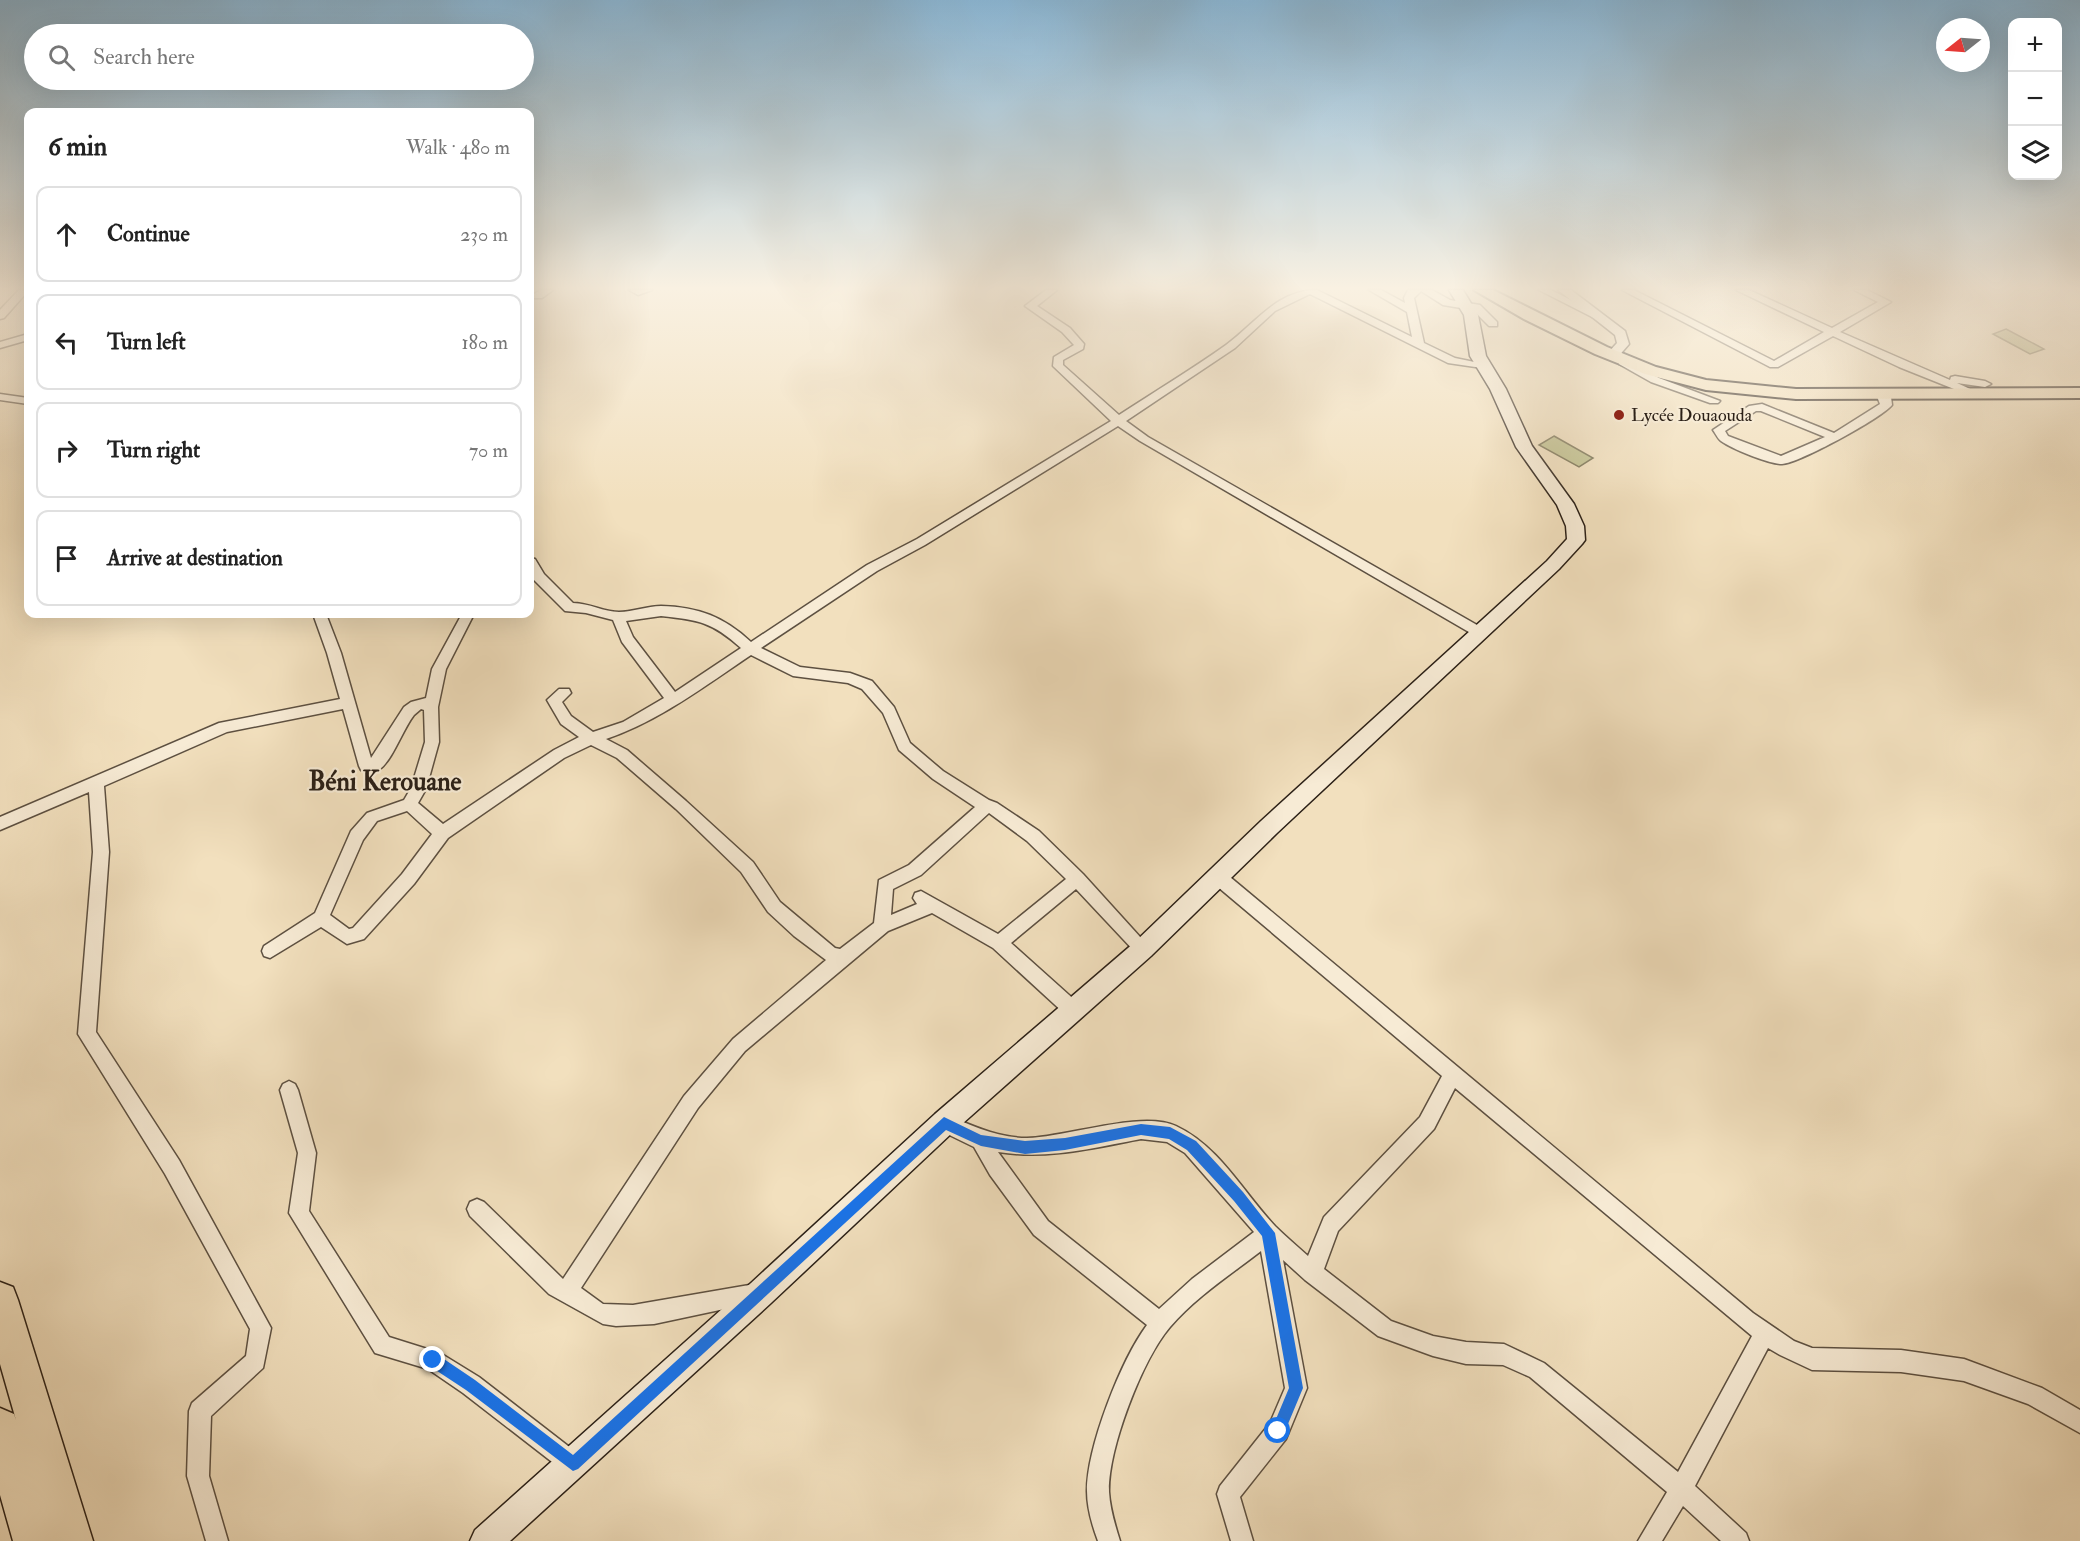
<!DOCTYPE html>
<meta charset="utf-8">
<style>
body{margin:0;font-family:"IM FELL Double Pica",serif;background:#f2f2f2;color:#222}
.controls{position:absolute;right:18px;top:18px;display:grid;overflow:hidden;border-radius:12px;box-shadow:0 6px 24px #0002}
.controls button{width:54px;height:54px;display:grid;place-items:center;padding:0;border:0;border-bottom:2px solid #e0e0e0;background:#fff;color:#222;font:30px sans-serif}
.compass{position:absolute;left:1936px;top:18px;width:54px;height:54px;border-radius:50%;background:#fff;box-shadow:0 6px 24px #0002;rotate:253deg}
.stop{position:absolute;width:18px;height:18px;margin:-14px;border:4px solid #1a73e8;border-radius:50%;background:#fff}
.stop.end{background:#1a73e8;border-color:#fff;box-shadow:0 2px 6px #0008}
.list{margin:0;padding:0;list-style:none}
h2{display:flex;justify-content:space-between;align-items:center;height:78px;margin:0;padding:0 24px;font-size:26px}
h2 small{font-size:20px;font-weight:400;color:#767676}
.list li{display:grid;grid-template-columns:39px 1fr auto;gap:18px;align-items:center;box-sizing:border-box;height:96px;margin:0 12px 12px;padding:0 12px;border:2px solid #e0e0e0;border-radius:12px}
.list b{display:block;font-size:22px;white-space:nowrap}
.list em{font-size:20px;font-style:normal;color:#767676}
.icon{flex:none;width:33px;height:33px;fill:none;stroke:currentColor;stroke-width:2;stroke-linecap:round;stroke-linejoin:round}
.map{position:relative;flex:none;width:2080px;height:1541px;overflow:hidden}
.search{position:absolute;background:#fff;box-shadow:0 6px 24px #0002;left:24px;top:24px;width:510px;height:66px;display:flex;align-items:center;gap:15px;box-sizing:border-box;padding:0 21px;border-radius:33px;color:#767676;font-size:22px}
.panel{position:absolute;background:#fff;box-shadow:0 6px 24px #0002;left:24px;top:108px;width:510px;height:510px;border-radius:12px}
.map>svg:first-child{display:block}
</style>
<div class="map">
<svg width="2080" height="1541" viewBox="0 0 2080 1541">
<rect width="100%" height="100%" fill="#f2e0be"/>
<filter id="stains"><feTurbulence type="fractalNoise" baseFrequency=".00333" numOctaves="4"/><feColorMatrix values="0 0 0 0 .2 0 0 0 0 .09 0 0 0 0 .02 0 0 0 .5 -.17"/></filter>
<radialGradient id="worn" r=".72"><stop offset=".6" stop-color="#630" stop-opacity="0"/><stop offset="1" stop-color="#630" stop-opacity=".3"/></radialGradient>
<!-- green -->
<path fill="#c0c18e" stroke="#767052" stroke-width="1.5" d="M 2006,329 L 2044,349 L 2030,354 L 1993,334 Z
M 1554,436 L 1593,458 L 1579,467 L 1539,445 Z"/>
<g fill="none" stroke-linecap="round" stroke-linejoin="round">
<!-- minor casing -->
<g stroke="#5d5041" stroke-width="3">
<path id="minor" d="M 19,290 L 28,291 L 4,318 L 0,319 L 0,310 Z
M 541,290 L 553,290 L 542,298 L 534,298 L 534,294 Z
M 629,290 L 652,290 L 638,295 Z
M 1046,290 L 1057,290 L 1037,306 L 1070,328 L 1084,344 L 1083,349 L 1063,360 L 1063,365 L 1119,415 C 1154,392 1191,370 1226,345 C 1256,323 1277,290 1317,290 L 1412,337 L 1407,312 L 1369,290 L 1381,290 L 1405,303 L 1404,298 L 1408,290 L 1432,290 L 1450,300 L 1480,305 L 1497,322 L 1497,326 L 1489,326 L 1473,310 L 1443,305 L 1421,291 L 1414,298 L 1424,343 L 1455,358 L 1489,365 L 1489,369 L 1448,363 L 1310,294 L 1275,311 L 1235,348 L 1126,421 L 1148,437 L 1484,629 L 1486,632 L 1484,635 L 1474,635 L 1140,441 L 1118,426 L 925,545 L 877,571 L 761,648 L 800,667 L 850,673 L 872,681 L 894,707 L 910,743 L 943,771 L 989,800 L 997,803 L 1039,831 L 1083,874 L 1151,949 L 1149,954 L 1143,956 L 1137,954 L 1076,889 L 1011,943 L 1078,1003 L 1081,1009 L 1078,1015 L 1072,1017 L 1066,1015 L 993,948 L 932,913 L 888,931 L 745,1051 L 698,1108 L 581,1288 L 603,1304 L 633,1305 L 755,1284 L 762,1287 L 765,1294 L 762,1301 L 654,1324 L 616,1326 L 603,1324 L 549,1294 L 470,1216 L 467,1209 L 470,1202 L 477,1199 L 484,1202 L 563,1279 L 684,1096 L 733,1039 L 826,960 L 794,936 L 768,912 L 741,872 L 676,809 L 617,758 L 591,745 L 564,758 L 448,838 L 414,884 L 364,939 L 347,944 L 321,927 L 270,958 L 264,956 L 262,951 L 264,946 L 315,913 L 351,831 L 367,813 L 404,800 L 411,788 L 425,742 L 424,710 L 421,709 L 414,715 C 403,729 393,759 380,769 C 374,773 366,772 361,770 L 359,766 L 343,709 L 227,732 L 104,786 L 109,852 L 96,1032 L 179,1160 L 271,1328 L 263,1368 L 211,1416 L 209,1476 L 228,1541 L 206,1541 L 187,1476 L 189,1411 L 192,1403 L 246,1356 L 250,1329 L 165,1174 L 78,1034 L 93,852 L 89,792 L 0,830 L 0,817 L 219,723 L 340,699 L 327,653 L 313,614 L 326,614 L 341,653 L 371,758 L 404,707 L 411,702 L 426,698 L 432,669 L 462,614 L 474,614 L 446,669 L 438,707 L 439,742 L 426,789 L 418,803 L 443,824 L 554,750 L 579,737 L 561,724 L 547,700 L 559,689 L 569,689 L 571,693 L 562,702 L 571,716 L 593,732 L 623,722 L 664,698 L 622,642 L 613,620 L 586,613 L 565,611 L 534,580 L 530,572 L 530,558 L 535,559 L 544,574 L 573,603 C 589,603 604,612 619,612 C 633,612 647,606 661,606 C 699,607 724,617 751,642 L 867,565 L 917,539 L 1111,421 L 1053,366 L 1054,357 L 1074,345 L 1062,332 L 1025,306 ZM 661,616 C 699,620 712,622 741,648 L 675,692 L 633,637 L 626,621 ZM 751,655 L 793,676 L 848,683 L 862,689 L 883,713 L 899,750 L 933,779 L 975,807 L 909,865 L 879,880 L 874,923 L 840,949 L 835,948 L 780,902 L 753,862 L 686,801 L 627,750 L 606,739 C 659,721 705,686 751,655 ZM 407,811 L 432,834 L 402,874 L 353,928 L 349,929 L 330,915 L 363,840 L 377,821 ZM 989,813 L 1027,841 L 1066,879 L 998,934 L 921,891 L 915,893 L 913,898 L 917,904 L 891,915 L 893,889 L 921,875 Z
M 1539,290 L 1551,290 L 1603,316 L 1594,318 Z
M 1622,290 L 1634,290 L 1774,361 L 1824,332 L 1736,290 L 1749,290 L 1832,328 L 1878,302 L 1854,290 L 1867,290 L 1891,302 L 1840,332 L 1950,380 L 1951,377 L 1955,376 L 1985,381 L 1991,384 L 1985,387 L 1957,383 L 1979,393 L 1973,396 L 1969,395 L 1899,367 L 1833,336 L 1778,367 L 1770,367 Z
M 28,334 L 28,340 L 0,348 L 0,342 Z
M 1623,359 L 1659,378 L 1720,401 L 1718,403 L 1710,403 L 1651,382 L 1619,364 L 1619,360 Z
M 1882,391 L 1891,397 L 1892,405 C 1880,419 1799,463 1782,464 C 1769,464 1732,449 1721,441 C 1718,439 1716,434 1713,430 L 1749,406 L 1762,404 L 1834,433 L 1880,404 L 1876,394 ZM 1756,411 L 1761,411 L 1825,437 L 1781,456 L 1728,436 L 1725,431 Z
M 0,394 L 28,398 L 28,404 L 0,400 Z
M 1218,870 L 1224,872 L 1753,1313 L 1794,1341 L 1812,1348 L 1901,1350 L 1964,1359 L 2042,1388 L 2080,1410 L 2080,1433 L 2028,1404 L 1964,1381 L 1901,1372 L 1812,1370 L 1780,1355 L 1768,1348 L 1695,1486 L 1746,1533 L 1749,1541 L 1721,1541 L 1683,1506 L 1662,1541 L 1638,1541 L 1667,1492 L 1530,1377 L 1503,1365 L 1466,1364 L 1433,1356 L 1378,1336 L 1305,1280 L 1283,1260 L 1307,1388 L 1286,1439 L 1240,1497 L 1253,1541 L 1231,1541 L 1217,1494 L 1220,1486 L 1270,1423 L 1285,1388 L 1261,1251 C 1230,1275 1196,1297 1170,1327 C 1142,1360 1108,1449 1109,1492 C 1110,1509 1115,1525 1120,1541 L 1098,1541 C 1092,1525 1087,1508 1087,1491 C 1087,1447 1121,1360 1147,1325 L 1034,1235 L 990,1175 L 974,1147 L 937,1129 L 935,1123 L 937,1117 L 944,1114 C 971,1125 997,1138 1027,1138 C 1067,1137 1142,1110 1176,1126 C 1219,1146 1243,1192 1275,1226 C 1285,1236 1297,1246 1308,1256 L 1324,1217 L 1420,1117 L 1442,1076 L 1212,882 L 1210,877 L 1212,872 ZM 1455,1088 L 1752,1336 L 1678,1472 L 1544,1363 L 1504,1344 L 1466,1342 L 1433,1336 L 1391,1321 L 1324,1269 L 1338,1231 L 1434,1129 ZM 1141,1139 L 1167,1142 L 1185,1153 L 1254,1232 L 1192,1279 L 1159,1309 L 1048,1221 L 998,1152 C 1047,1160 1093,1148 1141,1139 Z
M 289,1081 L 295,1084 L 298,1090 L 316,1153 L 309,1211 L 389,1337 L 440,1353 L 479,1377 L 581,1456 L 584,1464 L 581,1472 L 573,1475 L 565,1472 L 463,1393 L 428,1369 L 375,1353 L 289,1213 L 298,1153 L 280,1090 L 283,1084 Z"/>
</g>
<!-- tertiary casing -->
<g stroke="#5d5041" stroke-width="3">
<path id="tertiary" d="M 1558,290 L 1571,290 L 1625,331 L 1629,344 L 1617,358 L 1607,358 L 1606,355 L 1617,343 L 1615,335 Z"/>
</g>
<!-- secondary casing -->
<g stroke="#2b2017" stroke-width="3">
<path id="secondary" d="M 1449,290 L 1463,290 L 1478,315 L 1486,356 L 1506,389 L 1532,446 L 1574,504 L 1584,526 L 1585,540 L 1582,544 L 1559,569 L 1277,833 L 1151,956 L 953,1132 L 771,1303 L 510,1541 L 470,1541 L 475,1530 L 751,1283 L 935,1114 L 1135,942 L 1261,821 L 1547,561 L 1567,539 L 1566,526 L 1557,505 L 1516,447 L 1490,389 L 1470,356 L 1464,315 Z"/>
</g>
<!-- primary casing -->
<g stroke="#2b2017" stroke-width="4">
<path id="primary" d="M 1474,290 L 1493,290 L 1607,347 L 1656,367 L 1706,380 L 1796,389 L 2080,388 L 2080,398 L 1796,399 L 1706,390 L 1645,374 L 1595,354 L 1524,319 Z"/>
</g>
<!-- motorway casing -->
<g stroke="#2b2017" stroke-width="3">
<path id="motorway" d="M 0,1282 L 13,1287 L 18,1300 L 93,1541 L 13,1541 L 0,1495 L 0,1408 L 14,1414 L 16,1420 L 0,1364 Z"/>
</g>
<!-- minor -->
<use href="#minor" fill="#f7ebd5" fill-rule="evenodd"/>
<!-- tertiary -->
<use href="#tertiary" fill="#f7ebd5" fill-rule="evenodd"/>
<!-- secondary -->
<use href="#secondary" fill="#f7ebd5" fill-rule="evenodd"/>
<!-- primary -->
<use href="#primary" fill="#f2e0be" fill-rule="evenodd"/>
<!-- motorway -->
<use href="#motorway" fill="#f2e0be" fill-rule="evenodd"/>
</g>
<!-- sky -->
<linearGradient id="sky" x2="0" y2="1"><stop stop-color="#8ab7d6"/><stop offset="0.57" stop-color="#f9f1e2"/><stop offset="1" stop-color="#f9f1e2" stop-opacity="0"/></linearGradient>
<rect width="2080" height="505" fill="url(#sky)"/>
<!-- route -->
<path fill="#1a73e8" d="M 944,1117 L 981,1135 L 1025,1141 L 1065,1138 L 1141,1124 L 1170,1127 L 1196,1141 L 1243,1192 L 1275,1233 L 1303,1388 L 1283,1436 L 1278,1438 L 1273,1436 L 1271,1431 L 1289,1388 L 1262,1236 L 1234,1201 L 1187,1150 L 1169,1139 L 1141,1135 L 1065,1150 L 1025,1154 L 981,1146 L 946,1130 L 578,1469 L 573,1471 L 466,1390 L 428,1365 L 426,1360 L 428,1355 L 433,1353 L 438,1355 L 475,1380 L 573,1455 Z"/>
<!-- markers -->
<circle fill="#8f2418" stroke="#f7ebd5" stroke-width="2" cx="1619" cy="415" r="6"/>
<g text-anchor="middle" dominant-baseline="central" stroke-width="4.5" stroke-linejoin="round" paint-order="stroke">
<!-- far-poi labels -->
<g font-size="18" fill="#2b2017" stroke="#f7ebd5" text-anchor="start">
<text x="1631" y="415">Lycée Douaouda</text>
</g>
<!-- quarter labels -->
<g font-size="26" font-weight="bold" fill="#2b2017" stroke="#f7ebd5">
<text x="385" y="782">Béni Kerouane</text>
</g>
</g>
<rect width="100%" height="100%" filter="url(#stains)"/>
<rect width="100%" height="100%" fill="url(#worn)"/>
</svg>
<div class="controls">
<button>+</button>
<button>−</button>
<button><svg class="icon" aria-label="layers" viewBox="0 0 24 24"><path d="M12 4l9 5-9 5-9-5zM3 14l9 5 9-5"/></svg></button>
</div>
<svg class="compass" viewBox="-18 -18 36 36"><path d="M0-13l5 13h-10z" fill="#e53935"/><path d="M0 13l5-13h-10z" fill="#767676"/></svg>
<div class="stop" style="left:1278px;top:1431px"></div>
<div class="stop end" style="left:433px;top:1360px"></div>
<div class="search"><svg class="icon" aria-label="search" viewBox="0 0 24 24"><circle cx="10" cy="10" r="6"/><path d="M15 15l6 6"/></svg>Search here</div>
<section class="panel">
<h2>6 min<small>Walk · 480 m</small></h2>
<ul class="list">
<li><svg class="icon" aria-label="ahead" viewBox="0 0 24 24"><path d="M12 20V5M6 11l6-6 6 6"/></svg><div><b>Continue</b></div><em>230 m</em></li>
<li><svg class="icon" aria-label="left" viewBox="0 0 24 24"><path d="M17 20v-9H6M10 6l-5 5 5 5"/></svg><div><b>Turn left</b></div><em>180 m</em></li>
<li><svg class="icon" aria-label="right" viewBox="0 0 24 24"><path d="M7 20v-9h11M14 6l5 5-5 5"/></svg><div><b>Turn right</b></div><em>70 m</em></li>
<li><svg class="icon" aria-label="arrive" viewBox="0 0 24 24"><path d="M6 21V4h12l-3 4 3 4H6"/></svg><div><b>Arrive at destination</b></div></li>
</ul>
</section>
</div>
